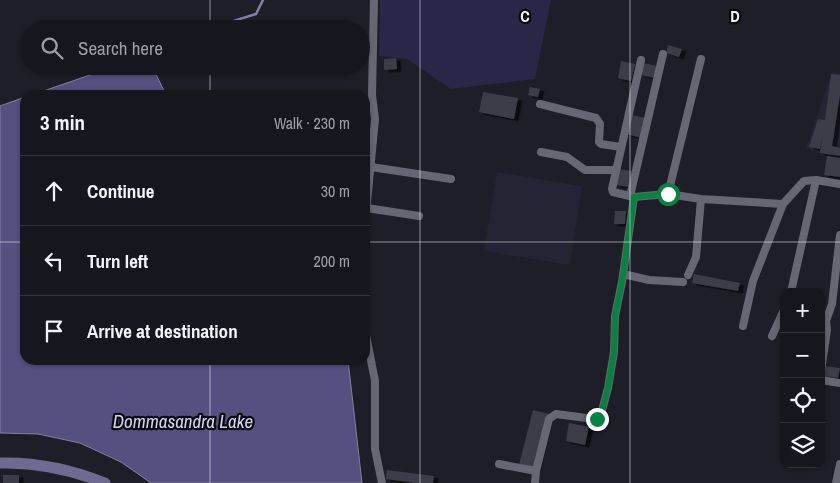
<!DOCTYPE html>
<meta charset="utf-8">
<style>
body{margin:0;font-family:"Archivo Narrow",sans-serif;background:#23232b;color:#f1f3f6}
.controls{position:absolute;right:15px;bottom:15px;display:grid;overflow:hidden;border-radius:10px;box-shadow:0 1px 4px #0004}
.controls button{width:45px;height:45px;display:grid;place-items:center;padding:0;border:0;border-bottom:1px solid #35353c;background:#16161e;color:#f1f3f6;font:25px sans-serif}
.stop{position:absolute;width:15px;height:15px;margin:-11px;border:4px solid #0b8043;border-radius:50%;background:#fff}
.stop.end{background:#0b8043;border-color:#fff;box-shadow:0 1px 5px #0008}
.list{margin:0;padding:0;list-style:none}
h2{display:flex;justify-content:space-between;align-items:center;height:65px;margin:0;padding:0 20px;font-size:21px}
h2 small{font-size:16px;font-weight:400;color:#9e9fa4}
.list li{display:grid;grid-template-columns:32px 1fr auto;gap:15px;align-items:center;box-sizing:border-box;height:70px;padding:0 20px;border-top:1px solid #35353c}
.list b{display:block;font-size:19px;white-space:nowrap}
.list em{font-size:16px;font-style:normal;color:#9e9fa4}
.icon{flex:none;width:28px;height:28px;fill:none;stroke:currentColor;stroke-width:2;stroke-linecap:round;stroke-linejoin:round}
.map{position:relative;flex:none;width:840px;height:483px;overflow:hidden}
.search{position:absolute;background:#16161e;box-shadow:0 1px 4px #0004;left:20px;top:20px;width:350px;height:55px;display:flex;align-items:center;gap:12px;box-sizing:border-box;padding:0 18px;border-radius:28px;color:#9e9fa4;font-size:19px}
.panel{position:absolute;background:#16161e;box-shadow:0 1px 4px #0004;left:20px;top:90px;width:350px;height:275px;border-radius:15px}
.map>svg:first-child{display:block}
</style>
<div class="map">
<svg width="840" height="483" viewBox="0 0 840 483">
<defs>
<filter id="shadow"><feDropShadow dx="4.5" dy="2.5" stdDeviation="0" flood-color="#0009"/></filter>
</defs>
<rect width="100%" height="100%" fill="#1e1e28"/>
<!-- built -->
<path fill="#252434" d="M 832,72 L 840,73 L 840,157 L 820,153 L 806,148 Z
M 497,172 L 582,186 L 570,265 L 484,251 Z"/>
<!-- green -->
<path fill="#292648" d="M 380,0 L 551,0 L 535,79 L 451,89 L 407,59 L 379,56 Z"/>
<!-- water -->
<path fill="#54507f" stroke="#8380a3" d="M 116,66 L 152,66 L 166,95 L 32,95 Z
M 25,97 L 25,360 L 348,360 L 362,483 L 151,483 L 121,462 L 80,443 L 38,434 L 0,433 L 0,106 Z"/>
<g fill="none" stroke-linecap="round" stroke-linejoin="round">
<!-- stream -->
<path stroke="#8380a3" stroke-width="2.5" d="M 208,29 L 256,14 L 263,0
M 65,72 L 83,66"/>
</g>
<!-- building -->
<path fill="#3d3d48" filter="url(#shadow)" d="M 668,45 L 682,49 L 679,57 L 666,53 Z
M 396,58 L 397,69 L 384,70 L 384,59 Z
M 621,61 L 635,64 L 631,81 L 618,78 Z
M 643,63 L 657,66 L 655,78 L 641,75 Z
M 831,74 L 840,75 L 840,95 L 832,146 L 840,148 L 840,156 L 820,153 L 823,133 L 820,149 L 809,147 L 818,119 L 825,120 Z
M 530,87 L 540,89 L 538,97 L 528,95 Z
M 483,92 L 518,98 L 514,119 L 479,112 Z
M 631,115 L 645,118 L 644,125 L 638,124 L 644,126 L 641,138 L 627,134 Z
M 827,156 L 840,158 L 840,177 L 824,175 Z
M 619,169 L 631,171 L 629,187 L 616,185 Z
M 615,211 L 626,211 L 625,224 L 614,224 Z
M 694,274 L 740,283 L 738,291 L 692,283 Z
M 825,366 L 840,368 L 838,378 L 824,376 Z
M 533,410 L 549,414 L 536,469 L 519,465 Z
M 569,423 L 589,427 L 585,445 L 566,441 Z
M 387,470 L 434,476 L 433,483 L 416,483 L 386,479 Z
M 3,475 L 19,475 L 19,483 L 3,483 Z"/>
<g fill="none" stroke-linecap="round" stroke-linejoin="round">
<!-- street -->
<path stroke="#676773" stroke-width="8" d="M 540,104 L 596,118 L 600,124 L 599,142 L 601,144 L 621,147
M 541,152 L 567,157 L 585,170 L 615,170
M 371,167 L 451,179
M 668,194 L 701,59
M 630,196 L 663,54
M 634,197 L 613,192 L 612,189 L 641,60
M 367,208 L 419,216
M 365,223 L 375,119 L 372,95 L 374,0
M 623,274 L 649,280 L 683,282
M 688,275 L 696,257 L 701,199
M 791,292 L 816,180
M 743,326 L 753,281 L 783,204 L 804,181 L 816,180 L 840,184
M 365,330 L 375,381 L 375,449 L 382,483
M 772,336 L 784,310
M 821,371 L 827,330 L 826,321 L 832,304 L 840,235
M 821,380 L 840,383
M 499,464 L 536,471
M 535,483 L 536,471 L 549,419 L 556,414 L 594,419 L 600,418 L 608,388 L 614,352 L 615,316 L 622,282 L 634,197 L 668,194 L 701,199 L 783,204
M 836,483 L 840,464"/>
<!-- secondary -->
<path stroke="#6e6a92" stroke-width="11" d="M 0,463 C 37,462 70,469 105,483"/>
</g>
<g fill="none" stroke-linecap="round" stroke-linejoin="round">
<!-- route -->
<path stroke="#0b8043" stroke-width="6" d="M 597,419 L 600,418 L 608,388 L 614,352 L 615,316 L 622,282 L 634,197 L 668,194"/>
</g>
<!-- grid -->
<path fill="none" stroke="#f0f0f7" stroke-width="1" stroke-opacity="0.55" d="M 210,0 L 210,29M 420,0 L 420,483M 630,0 L 630,483M 210,66 L 210,95M 0,242 L 25,242M 365,242 L 840,242M 210,360 L 210,483"/>
<g text-anchor="middle" dominant-baseline="central" stroke-width="4.5" stroke-linejoin="round" paint-order="stroke">
<!-- water labels -->
<g font-size="19" font-style="italic" fill="#d4d4f2" stroke="#09080d">
<text x="183" y="421">Dommasandra Lake</text>
</g>
</g>
<g font-size="16" text-anchor="middle" font-weight="bold" fill="#f0f0f7" stroke="#09080d" stroke-width="4.5" stroke-linejoin="round" paint-order="stroke">
<text x="525" y="22">C</text>
<text x="735" y="22">D</text>
</g>
</svg>
<div class="controls">
<button>+</button>
<button>−</button>
<button><svg class="icon" aria-label="locate" viewBox="0 0 24 24"><circle cx="12" cy="12" r="6"/><path d="M12 2v4M12 18v4M2 12h4M18 12h4"/></svg></button>
<button><svg class="icon" aria-label="layers" viewBox="0 0 24 24"><path d="M12 4l9 5-9 5-9-5zM3 14l9 5 9-5"/></svg></button>
</div>
<div class="stop" style="left:668px;top:194px"></div>
<div class="stop end" style="left:597px;top:419px"></div>
<div class="search"><svg class="icon" aria-label="search" viewBox="0 0 24 24"><circle cx="10" cy="10" r="6"/><path d="M15 15l6 6"/></svg>Search here</div>
<section class="panel">
<h2>3 min<small>Walk · 230 m</small></h2>
<ul class="list">
<li><svg class="icon" aria-label="ahead" viewBox="0 0 24 24"><path d="M12 20V5M6 11l6-6 6 6"/></svg><div><b>Continue</b></div><em>30 m</em></li>
<li><svg class="icon" aria-label="left" viewBox="0 0 24 24"><path d="M17 20v-9H6M10 6l-5 5 5 5"/></svg><div><b>Turn left</b></div><em>200 m</em></li>
<li><svg class="icon" aria-label="arrive" viewBox="0 0 24 24"><path d="M6 21V4h12l-3 4 3 4H6"/></svg><div><b>Arrive at destination</b></div></li>
</ul>
</section>
</div>
